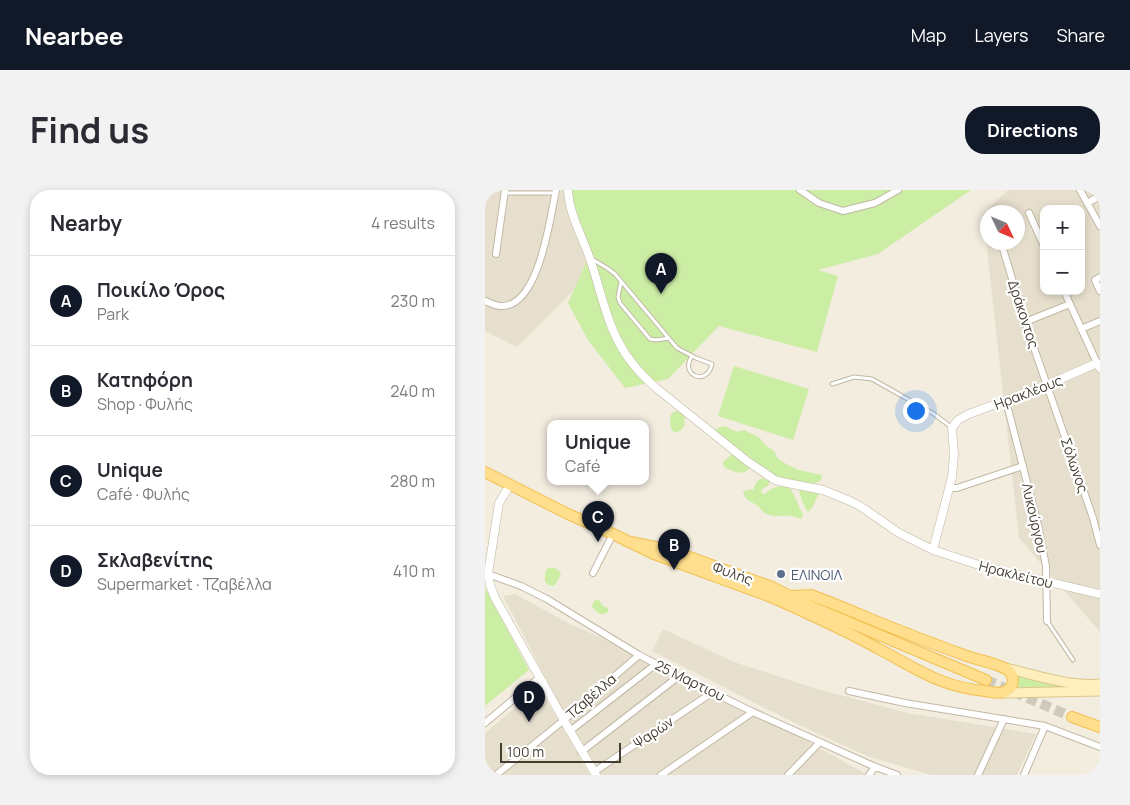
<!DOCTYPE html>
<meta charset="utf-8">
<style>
body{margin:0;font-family:Manrope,sans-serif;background:#f2f2f3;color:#2b2b33}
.controls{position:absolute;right:15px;top:15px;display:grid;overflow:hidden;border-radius:10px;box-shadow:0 2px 8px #0003}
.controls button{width:45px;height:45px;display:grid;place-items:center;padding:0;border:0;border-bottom:1px solid #e1e1e2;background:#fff;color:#2b2b33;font:25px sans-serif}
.compass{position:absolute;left:495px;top:15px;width:45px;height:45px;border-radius:50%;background:#fff;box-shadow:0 2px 8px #0003;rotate:134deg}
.scale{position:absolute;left:15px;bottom:12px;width:121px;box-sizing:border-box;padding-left:5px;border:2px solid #443d31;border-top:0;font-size:14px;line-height:18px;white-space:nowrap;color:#443d31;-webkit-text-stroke:4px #fff;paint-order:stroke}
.you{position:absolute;left:430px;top:220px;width:18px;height:18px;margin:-12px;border:4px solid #fff;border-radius:50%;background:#1a73e8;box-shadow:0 0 0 8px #1a73e833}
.badge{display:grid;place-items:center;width:32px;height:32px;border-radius:50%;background:#111827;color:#fff;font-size:16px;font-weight:700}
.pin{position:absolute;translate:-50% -41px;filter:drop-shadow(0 1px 2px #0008)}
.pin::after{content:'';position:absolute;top:26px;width:18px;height:15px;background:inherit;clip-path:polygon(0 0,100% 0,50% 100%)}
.popup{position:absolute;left:62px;top:230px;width:102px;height:65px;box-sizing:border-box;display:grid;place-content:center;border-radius:10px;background:#fff;filter:drop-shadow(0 1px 4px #0005);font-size:16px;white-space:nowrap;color:#7c7c81}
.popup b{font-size:19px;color:#2b2b33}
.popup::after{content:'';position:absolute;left:50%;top:100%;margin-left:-10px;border:10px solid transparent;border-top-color:#fff}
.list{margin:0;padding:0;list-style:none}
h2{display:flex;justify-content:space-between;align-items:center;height:65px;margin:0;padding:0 20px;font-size:21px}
h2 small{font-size:16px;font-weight:400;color:#7c7c81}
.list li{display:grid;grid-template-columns:32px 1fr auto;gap:15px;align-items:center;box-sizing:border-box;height:90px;padding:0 20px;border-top:1px solid #e1e1e2}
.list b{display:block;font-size:19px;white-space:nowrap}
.list p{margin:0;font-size:16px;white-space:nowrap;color:#7c7c81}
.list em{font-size:16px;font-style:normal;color:#7c7c81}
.map{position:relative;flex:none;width:615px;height:585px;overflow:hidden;border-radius:20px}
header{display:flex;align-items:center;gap:30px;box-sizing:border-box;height:70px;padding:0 25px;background:#111827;color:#fff}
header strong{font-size:24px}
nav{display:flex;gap:28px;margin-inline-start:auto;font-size:18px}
.intro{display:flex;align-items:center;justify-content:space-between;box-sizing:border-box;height:120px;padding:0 30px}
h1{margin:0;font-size:35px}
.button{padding:12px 22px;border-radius:20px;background:#111827;color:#fff;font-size:18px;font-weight:700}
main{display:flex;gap:30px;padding:0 30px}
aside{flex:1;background:#fff;border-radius:20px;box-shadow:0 2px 8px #0003}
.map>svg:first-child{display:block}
</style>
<header>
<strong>Nearbee</strong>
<nav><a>Map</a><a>Layers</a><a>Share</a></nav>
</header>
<div class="intro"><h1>Find us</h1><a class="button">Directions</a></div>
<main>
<aside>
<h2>Nearby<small>4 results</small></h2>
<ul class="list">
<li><span class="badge">A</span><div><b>Ποικίλο Όρος</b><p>Park</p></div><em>230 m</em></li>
<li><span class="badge">B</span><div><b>Κατηφόρη</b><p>Shop · Φυλής</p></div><em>240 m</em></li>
<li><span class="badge">C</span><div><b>Unique</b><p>Café · Φυλής</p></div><em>280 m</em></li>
<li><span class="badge">D</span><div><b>Σκλαβενίτης</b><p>Supermarket · Τζαβέλλα</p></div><em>410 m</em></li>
</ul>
</aside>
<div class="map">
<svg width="615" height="585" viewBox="0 0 615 585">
<rect width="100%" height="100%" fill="#f3ede0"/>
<!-- residential -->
<path fill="#e7dfce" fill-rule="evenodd" d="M 0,0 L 86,0 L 86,5 L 111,78 L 32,157 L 0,141 Z
M 523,0 L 615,0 L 615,442 L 534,348 L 498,24 ZM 559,19 L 596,19 L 596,101 L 559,101 ZM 502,22 L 532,22 L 532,52 L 502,52 Z
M 30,404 L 85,434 L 206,487 L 383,585 L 115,585 L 94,552 L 18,406 Z
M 178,439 L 249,472 L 329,498 L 423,523 L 551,544 L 532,585 L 446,585 L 382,566 L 310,533 L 167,461 Z
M 54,498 L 105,585 L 0,585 L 0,543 Z"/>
<!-- green -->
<path fill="#cceda4" d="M 87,0 L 486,0 L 393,64 L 333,80 L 353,86 L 332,162 L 234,136 L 183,189 L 140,198 L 103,150 L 83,113 L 106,62 L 86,5 Z
M 249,176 L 324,199 L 308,250 L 233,226 Z
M 193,221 L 200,226 L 199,237 L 195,241 L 190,243 L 186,239 L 185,226 L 188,222 Z
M 241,236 C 248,241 252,243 259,240 L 275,248 L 280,255 L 289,261 L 293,269 L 303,275 L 314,280 L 337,285 L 336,290 C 329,295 323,295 314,293 C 306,291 296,290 288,285 C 268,274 247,255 230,240 L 235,237 Z
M 248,264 L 265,278 C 256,287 250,281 240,278 L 238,274 L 239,271 Z
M 277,288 L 285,291 L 283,296 L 277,299 L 276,303 L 280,304 C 288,296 295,295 305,298 C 307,302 309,305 311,309 C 314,314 313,318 318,323 L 317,329 C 312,328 309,326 305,326 C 295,324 291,329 280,323 C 276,321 275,317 271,315 C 264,310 260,311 258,301 L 269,299 C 270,293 272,291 277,288 Z
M 314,300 L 334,304 C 330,310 329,317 323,322 C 319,316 315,307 314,300 Z
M 63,378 L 70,378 L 74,381 L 76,385 L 69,396 L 64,395 L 60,392 L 60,382 Z
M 0,398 L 44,480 L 0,516 Z
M 111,409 L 115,411 L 118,416 L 123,418 L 123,422 C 116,427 112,422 107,417 L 108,413 Z
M 531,484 L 607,498 L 529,497 Z"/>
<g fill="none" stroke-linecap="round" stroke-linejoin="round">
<!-- primary-tunnel -->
<path stroke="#d0cabd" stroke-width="10" stroke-dasharray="10 5" stroke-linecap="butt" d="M 501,490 L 587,527"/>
<!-- service casing -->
<g stroke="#c1b8a5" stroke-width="5">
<path id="service" d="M 20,3 L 70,3
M 107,69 L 122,78 L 130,84 L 192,158 L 211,168 L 227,174 C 222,197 194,185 207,166
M 136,92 L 133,107 L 135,113 L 165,149 L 171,150 L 184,148
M 347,194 L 369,187 L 387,189 L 449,224 L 466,237
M 562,431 L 588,470"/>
</g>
<!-- minor casing -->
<g stroke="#c1b8a5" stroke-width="8">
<path id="minor" d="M 315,0 L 334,13 L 358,21 L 390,13 L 413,0
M 595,0 L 615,36
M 602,13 L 615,6
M 544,23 L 559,56
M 516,52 L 540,132 L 608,328 L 615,355
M 11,64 L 20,0
M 615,87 L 610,90 L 615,101
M 579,101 L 612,173
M 0,111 C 4,112 10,116 15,116 C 54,119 65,28 71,0
M 540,132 L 585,114
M 596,139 L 615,131
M 521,211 L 553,335 L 561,376 L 562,431
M 464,298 L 472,298 L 538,276
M 108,383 L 128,344
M 3,384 L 36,396 L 62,409 L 154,465 L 194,486 L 268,522 L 386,575 L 412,585
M 364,501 L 420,513 L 560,536 L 615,557
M 0,533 L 55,487
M 85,541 L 171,474
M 96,562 L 194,486
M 109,582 L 228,502
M 11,585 L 79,530 L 154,465
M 176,585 L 268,522
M 303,585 L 335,552
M 384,585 L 390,577
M 493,585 L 519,529
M 539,585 L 560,536"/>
</g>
<!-- tertiary casing -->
<g stroke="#c1b8a5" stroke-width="9">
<path id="tertiary" d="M 83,0 C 84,23 96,44 104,66 C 116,99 121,136 142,166 C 150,178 160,188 170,197 L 262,271 L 290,290 L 297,292 L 338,300 L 365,311 L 375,316 L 414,343 L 448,360 L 497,376 L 615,404
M 25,295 L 14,313 L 3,384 L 5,395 L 10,408 L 85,541 L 111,585
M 448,360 L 467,287 L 469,264 L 467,238 L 473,230 L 484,224 L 562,195 L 612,173 L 615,178"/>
</g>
<!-- secondary casing -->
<g stroke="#dbc68c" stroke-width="11">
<path id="secondary" d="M 521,478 C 550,485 585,497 615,494
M 518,503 L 615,501"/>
</g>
<!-- primary casing -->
<g stroke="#f1c050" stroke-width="12">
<path id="primary" d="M 0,282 L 83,324 L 128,344 L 169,364 L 286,407 L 293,409
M 141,351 L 185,360 L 287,397 L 323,415 L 501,490
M 286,407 C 322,423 358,439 392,458 C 431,478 455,497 500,501 C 506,502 513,504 519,502 C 530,498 531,485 521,479 C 511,473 493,470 482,466 C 448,454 415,441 383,428 C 364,420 345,412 326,405 L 306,406
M 587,527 L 615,537"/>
</g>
<!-- service -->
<use href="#service" stroke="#fff" stroke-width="3"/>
<!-- minor -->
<use href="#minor" stroke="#fff" stroke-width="6"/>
<!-- tertiary -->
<use href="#tertiary" stroke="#fff" stroke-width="8"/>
<!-- secondary -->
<use href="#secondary" stroke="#ffefbe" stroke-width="9"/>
<!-- primary -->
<use href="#primary" stroke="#ffde8d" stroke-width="10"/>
</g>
<!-- markers -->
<circle fill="#5c6f8a" stroke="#fff" stroke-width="2" cx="296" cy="384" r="5"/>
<g text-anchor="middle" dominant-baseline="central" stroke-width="4.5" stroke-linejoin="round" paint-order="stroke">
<!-- street labels -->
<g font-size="14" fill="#443d31" stroke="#fff">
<text transform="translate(539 124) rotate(72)">Δράκοντος</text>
<text transform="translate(543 202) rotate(-21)">Ηρακλέους</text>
<text transform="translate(590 275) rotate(71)">Σόλωνος</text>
<text transform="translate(550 328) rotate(77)">Λυκούργου</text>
<text transform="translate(248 383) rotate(20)">Φυλής</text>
<text transform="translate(531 384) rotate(14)">Ηρακλείτου</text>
<text transform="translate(205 490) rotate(26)">25 Μαρτιου</text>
<text transform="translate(106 506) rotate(-41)">Τζαβέλλα</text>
<text transform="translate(168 542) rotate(-34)">Ψαρών</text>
</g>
<!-- service labels -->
<g font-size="14" fill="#4e5e75" stroke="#fff" text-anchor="start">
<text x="306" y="384">ΕΛΙΝΟΙΛ</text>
</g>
</g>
</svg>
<div class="controls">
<button>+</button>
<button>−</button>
</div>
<svg class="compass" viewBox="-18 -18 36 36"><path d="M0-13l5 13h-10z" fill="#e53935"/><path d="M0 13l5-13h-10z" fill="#7c7c81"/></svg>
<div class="scale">100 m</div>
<div class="you"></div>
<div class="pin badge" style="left:176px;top:104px">A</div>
<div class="pin badge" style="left:189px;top:380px">B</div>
<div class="pin badge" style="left:113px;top:352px">C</div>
<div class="popup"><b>Unique</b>Café</div>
<div class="pin badge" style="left:44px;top:532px">D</div>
</div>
</main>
